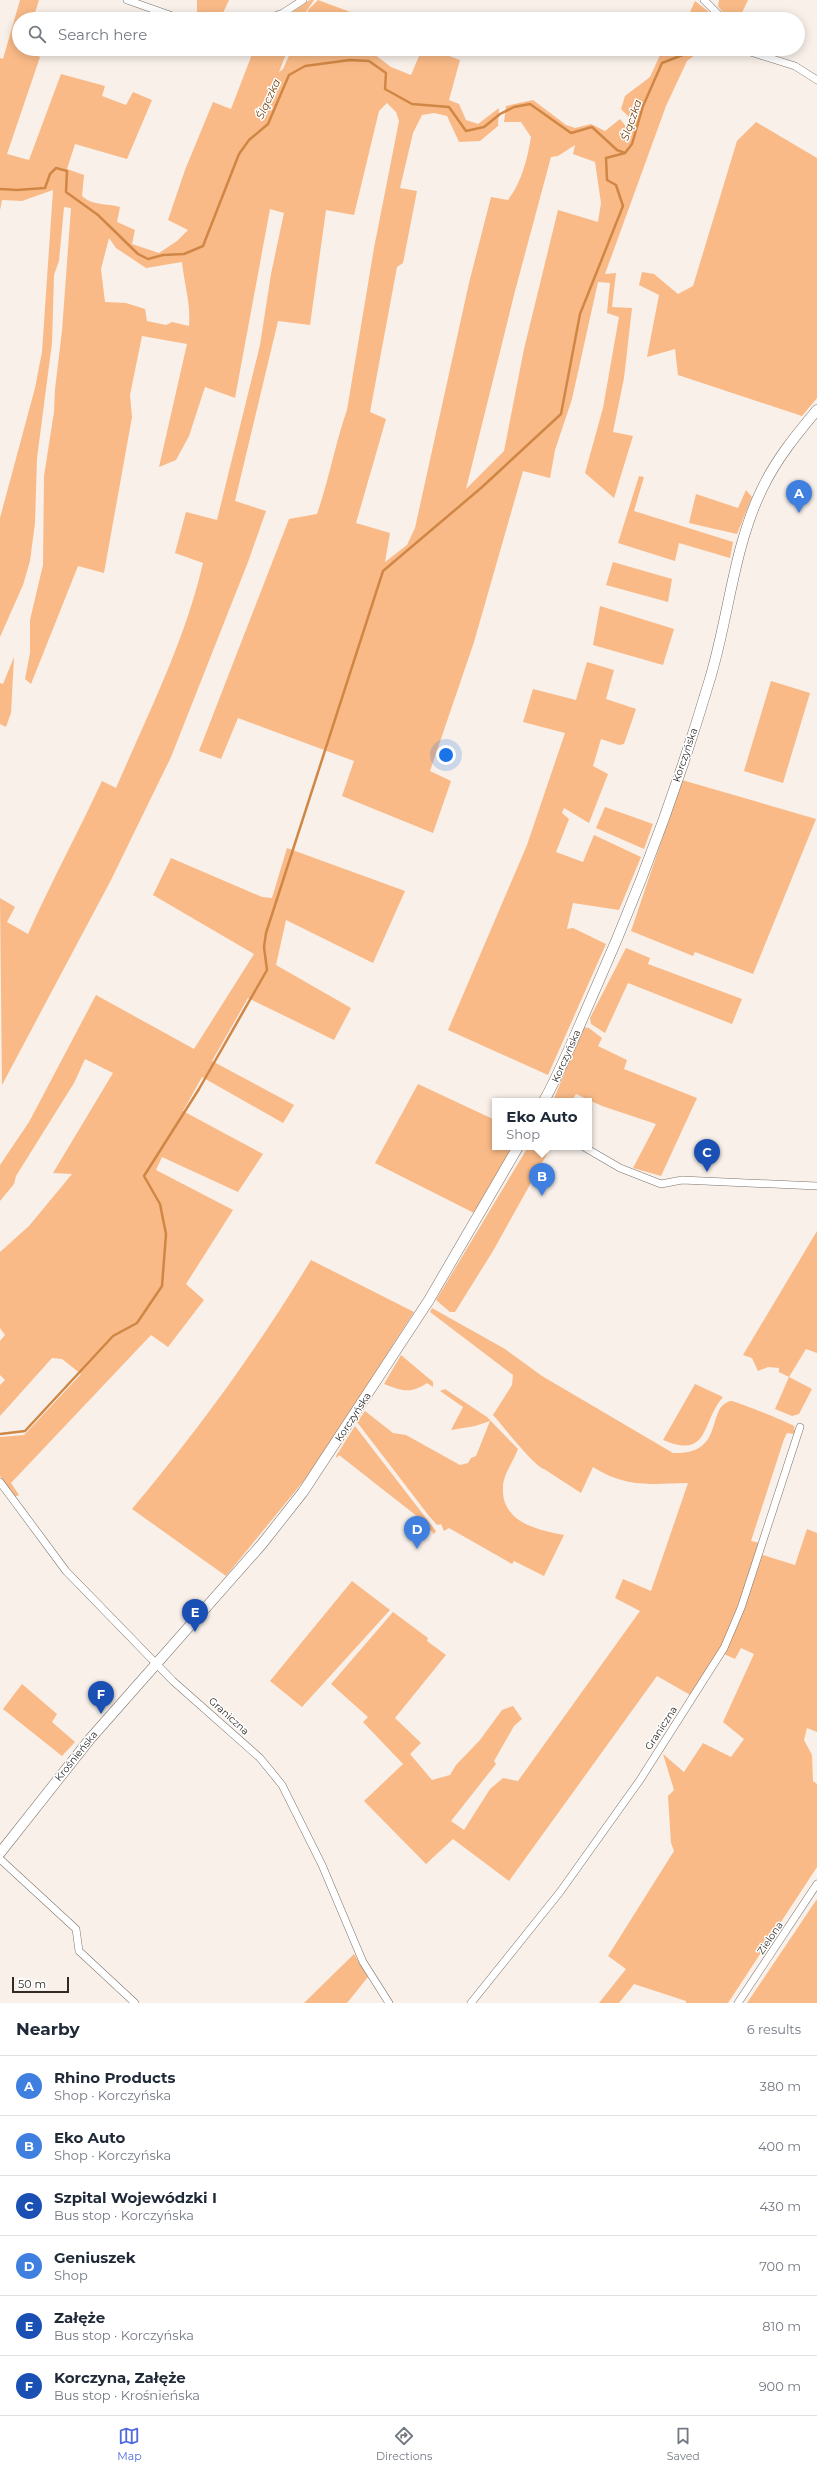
<!DOCTYPE html>
<meta charset="utf-8">
<style>
body{margin:0;font-family:Montserrat,sans-serif;background:#f6f6f7;color:#1f2937}
.scale{position:absolute;left:12px;bottom:10px;width:57px;box-sizing:border-box;padding-left:4px;border:2px solid #2e2b28;border-top:0;font-size:11px;line-height:14px;white-space:nowrap;color:#2e2b28;-webkit-text-stroke:3px #fff;paint-order:stroke}
.you{position:absolute;left:446px;top:755px;width:14px;height:14px;margin:-10px;border:3px solid #fff;border-radius:50%;background:#1a73e8;box-shadow:0 0 0 6px #1a73e833}
.badge{display:grid;place-items:center;width:26px;height:26px;border-radius:50%;background:#5069de;color:#fff;font-size:13px;font-weight:700}
.pin{position:absolute;translate:-50% -33px;filter:drop-shadow(0 1px 2px #0008)}
.pin::after{content:'';position:absolute;top:21px;width:14px;height:12px;background:inherit;clip-path:polygon(0 0,100% 0,50% 100%)}
.popup{position:absolute;left:492px;top:1098px;width:100px;height:52px;box-sizing:border-box;display:grid;place-content:center;border-radius:0px;background:#fff;filter:drop-shadow(0 1px 3px #0005);font-size:13px;white-space:nowrap;color:#747a83}
.popup b{font-size:15px;color:#1f2937}
.popup::after{content:'';position:absolute;left:50%;top:100%;margin-left:-8px;border:8px solid transparent;border-top-color:#fff}
.list{margin:0;padding:0;list-style:none}
h2{display:flex;justify-content:space-between;align-items:center;height:52px;margin:0;padding:0 16px;font-size:17px}
h2 small{font-size:13px;font-weight:400;color:#747a83}
.list li{display:grid;grid-template-columns:26px 1fr auto;gap:12px;align-items:center;box-sizing:border-box;height:60px;padding:0 16px;border-top:1px solid #e0e1e3}
.list b{display:block;font-size:15px;white-space:nowrap}
.list p{margin:0;font-size:13px;white-space:nowrap;color:#747a83}
.list em{font-size:13px;font-style:normal;color:#747a83}
.icon{flex:none;width:22px;height:22px;fill:none;stroke:currentColor;stroke-width:2;stroke-linecap:round;stroke-linejoin:round}
.map{position:relative;flex:none;width:817px;height:2003px;overflow:hidden}
.search{position:absolute;background:#fff;box-shadow:0 2px 10px #0003;left:12px;right:12px;top:12px;height:44px;display:flex;align-items:center;gap:10px;box-sizing:border-box;padding:0 14px;border-radius:22px;color:#747a83;font-size:15px}
.sheet{height:412px;background:#fff}
nav{display:flex;justify-content:space-around;align-items:center;box-sizing:border-box;height:56px;border-top:1px solid #e0e1e3;background:#fff;font-size:11px;color:#747a83}
nav a{display:grid;justify-items:center;gap:2px}
nav .on{color:#5069de}
.map>svg:first-child{display:block}
</style>
<div class="map">
<svg width="817" height="2003" viewBox="0 0 817 2003">
<rect width="100%" height="100%" fill="#f8f0e9"/>
<!-- green -->
<path fill="#f9ba87" fill-rule="evenodd" d="M 20,0 L 39,0 L 33,19 L 19,19 L 19,49 L 25,49 L 40,57 L 7,154 L 29,160 L 61,74 L 105,86 L 102,96 L 126,105 L 133,92 L 152,100 L 127,159 L 75,144 L 67,169 L 84,175 L 82,196 C 93,206 106,203 120,207 L 117,222 L 135,230 L 132,244 L 159,253 L 177,241 L 188,230 L 168,220 L 185,170 L 213,102 L 231,109 L 254,49 L 288,49 L 279,72 L 283,69 L 292,49 L 363,49 L 374,54 L 391,67 L 411,75 L 422,49 L 430,49 L 460,60 L 449,100 L 459,104 L 466,120 L 478,124 L 499,108 L 498,126 L 480,141 L 459,142 L 447,116 L 434,113 L 422,115 L 413,133 L 400,188 L 417,191 L 403,263 L 397,267 L 370,412 L 386,419 L 356,523 L 390,533 L 385,562 L 407,545 L 415,528 L 469,283 L 491,197 L 508,200 C 522,181 527,160 531,137 L 521,122 L 504,122 L 506,106 L 533,100 L 566,125 L 575,128 L 591,124 L 605,131 L 620,119 L 628,129 L 631,119 L 621,109 L 625,96 L 650,77 L 660,55 L 675,49 L 703,49 L 687,61 L 666,106 L 605,274 L 616,273 L 612,307 L 632,308 L 624,378 L 613,432 L 633,436 L 614,498 L 585,473 L 603,408 L 619,317 L 607,313 L 610,283 L 598,282 L 572,399 L 555,450 L 550,478 L 523,471 L 474,642 L 430,771 L 451,781 L 433,833 L 342,796 L 354,761 L 238,718 L 221,759 L 199,751 L 289,519 L 317,514 C 329,480 335,444 347,410 L 374,248 L 399,121 L 396,112 L 387,103 L 379,111 L 354,215 L 326,210 L 310,325 L 278,321 L 235,501 L 266,511 L 248,562 L 171,757 L 111,880 L 2,1085 L 0,898 L 15,907 L 7,922 L 28,934 C 51,882 78,833 102,781 L 116,788 C 148,714 185,641 203,563 L 175,553 L 186,512 L 217,520 L 260,345 L 271,274 L 284,213 L 270,209 L 235,398 L 205,387 L 189,436 L 176,460 L 159,467 L 187,344 L 142,336 L 130,395 L 132,417 L 104,573 L 78,566 L 31,684 L 25,679 L 30,653 L 30,620 L 43,565 L 44,476 L 54,412 L 55,389 L 62,331 L 71,208 L 64,207 L 59,261 L 54,275 L 52,343 L 37,458 L 35,523 L 30,561 L 23,585 L 0,637 L 0,518 L 35,388 L 42,352 L 53,190 L 22,201 L 2,200 L 0,210 L 0,58 L 3,59 ZM 575,145 L 573,154 L 595,162 L 601,203 L 598,222 L 558,210 L 524,349 L 504,451 L 466,489 L 515,291 L 551,157 L 558,156 ZM 109,238 L 116,248 L 146,268 L 182,262 C 184,283 191,304 189,326 L 172,322 L 166,325 L 147,321 L 145,309 L 126,303 L 105,302 L 101,269 Z
M 197,0 L 229,0 L 223,13 L 197,12 Z
M 310,0 L 314,0 L 301,19 L 282,19 Z
M 318,0 L 361,16 L 360,19 L 305,19 L 308,10 Z
M 719,0 L 748,0 L 739,19 L 728,19 L 718,6 Z
M 695,1 L 718,19 L 687,19 Z
M 756,122 L 817,158 L 817,398 L 802,416 L 678,375 L 675,349 L 647,357 L 659,295 L 639,285 L 642,272 L 654,274 L 678,294 L 693,286 L 737,141 Z
M 639,476 L 644,477 L 634,511 L 733,542 L 730,558 L 679,543 L 675,561 L 618,543 Z
M 746,490 L 752,497 L 737,534 L 689,523 L 696,494 L 738,508 Z
M 613,562 L 672,579 L 668,602 L 606,585 Z
M 600,606 L 674,629 L 663,665 L 593,645 Z
M 14,657 L 11,713 L 6,727 L 0,724 L 0,683 L 3,684 Z
M 587,662 L 614,670 L 606,699 L 636,709 L 624,744 L 619,745 L 601,739 L 593,766 L 608,774 L 589,823 L 564,808 L 562,813 L 569,819 L 556,852 L 583,862 L 594,835 L 641,857 L 619,910 L 573,903 L 567,929 L 573,928 L 606,944 L 548,1075 L 448,1030 L 527,845 L 565,733 L 523,722 L 533,689 L 576,700 Z
M 771,681 L 810,693 L 783,783 L 744,771 Z
M 682,780 L 816,819 L 753,974 L 695,952 L 693,956 L 631,931 Z
M 605,807 L 653,824 L 644,849 L 596,828 Z
M 287,848 L 405,891 L 373,963 L 286,920 L 276,965 L 351,1008 L 334,1040 L 248,998 L 212,1061 L 294,1105 L 283,1123 L 202,1077 L 183,1111 L 263,1154 L 238,1192 L 162,1157 L 156,1170 L 233,1210 L 186,1284 L 204,1300 L 168,1347 L 151,1335 L 11,1483 L 19,1495 L 14,1497 L 0,1476 L 0,1437 L 24,1435 L 81,1374 L 62,1359 L 52,1358 L 0,1416 L 0,1385 L 5,1380 L 0,1375 L 0,1341 L 5,1335 L 0,1328 L 0,1252 L 29,1226 L 72,1174 L 53,1173 L 113,1073 L 85,1059 L 74,1083 L 16,1176 L 14,1184 L 0,1201 L 0,1165 L 29,1122 L 96,995 L 194,1049 L 254,954 L 153,895 L 171,858 L 262,897 L 272,898 Z
M 626,948 L 650,958 L 648,964 L 742,999 L 732,1024 L 628,983 L 605,1033 L 591,1024 L 590,1018 Z
M 583,1027 L 589,1028 L 602,1038 L 598,1046 L 627,1060 L 624,1069 L 697,1098 L 661,1176 L 633,1168 L 656,1124 L 602,1106 L 576,1094 L 572,1101 L 553,1101 Z
M 418,1084 L 495,1120 L 495,1147 L 512,1147 L 474,1213 L 375,1163 Z
M 528,1147 L 551,1147 L 493,1251 L 455,1312 L 450,1312 L 436,1300 Z
M 817,1231 L 817,1353 L 806,1349 L 789,1377 L 812,1389 L 799,1414 L 792,1416 L 775,1409 L 789,1377 L 779,1372 L 779,1368 L 768,1367 L 758,1371 L 752,1358 L 743,1355 Z
M 311,1260 L 414,1312 L 311,1472 L 226,1576 L 132,1509 C 198,1430 258,1348 311,1260 Z
M 432,1308 L 505,1349 L 542,1376 L 673,1453 C 727,1455 705,1406 731,1401 C 736,1401 787,1422 794,1426 L 795,1434 L 787,1433 L 784,1439 L 751,1541 L 760,1543 L 734,1618 L 719,1651 L 692,1696 L 657,1676 L 509,1881 L 453,1839 L 426,1864 L 364,1801 L 403,1764 L 363,1722 L 368,1717 L 331,1684 L 393,1612 L 428,1638 L 427,1641 L 446,1655 L 395,1718 L 421,1743 L 410,1754 L 432,1780 L 450,1775 L 456,1765 L 480,1740 L 502,1710 L 513,1706 L 522,1719 L 514,1726 L 494,1761 L 496,1764 L 451,1821 L 464,1830 L 490,1789 L 503,1778 L 518,1781 L 640,1611 L 615,1598 L 623,1579 L 651,1591 L 688,1483 C 651,1484 626,1488 593,1467 L 581,1493 L 544,1469 C 534,1466 503,1426 493,1415 L 512,1385 L 513,1375 L 430,1312 Z
M 401,1355 L 433,1382 L 433,1387 L 427,1383 C 412,1394 401,1391 384,1384 Z
M 695,1384 L 723,1397 C 701,1422 710,1460 663,1440 Z
M 445,1389 L 487,1417 L 518,1449 C 514,1460 503,1475 503,1487 C 501,1522 537,1530 564,1535 L 544,1576 L 514,1561 L 512,1564 L 449,1528 L 444,1531 L 441,1524 L 437,1525 L 429,1516 L 357,1422 L 365,1411 L 393,1433 L 406,1435 L 460,1465 L 468,1463 L 471,1458 L 476,1456 L 490,1421 L 475,1426 L 451,1430 L 463,1407 L 440,1391 Z
M 355,1426 L 436,1531 L 434,1534 L 418,1517 L 339,1455 L 337,1458 L 336,1456 Z
M 807,1529 L 817,1533 L 817,1732 L 807,1728 L 804,1740 L 812,1755 L 813,1781 L 817,1784 L 817,1867 L 728,2003 L 686,2003 L 686,2001 L 634,1984 L 619,2003 L 599,2003 L 626,1969 L 608,1956 L 674,1851 L 671,1843 L 668,1796 L 674,1790 L 663,1754 L 684,1772 L 703,1743 L 731,1757 L 744,1739 L 723,1722 L 754,1654 L 741,1648 L 735,1659 L 724,1654 L 760,1554 L 795,1565 Z
M 352,1581 L 390,1610 L 302,1707 L 270,1681 Z
M 22,1684 L 57,1714 L 52,1722 L 75,1742 L 62,1756 L 3,1709 Z
M 817,1899 L 817,2003 L 747,2003 Z
M 354,1954 L 368,1977 L 347,2003 L 304,2003 Z"/>
<g fill="none" stroke-linecap="round" stroke-linejoin="round">
<!-- stream -->
<path stroke="#d08745" stroke-width="2.5" d="M 712,19 L 713,12
M 0,189 L 17,190 L 45,188 L 50,174 L 56,168 L 67,171 L 66,192 L 98,215 L 138,254 L 148,259 L 163,255 L 184,254 L 203,246 L 239,154 L 249,140 L 268,124 L 289,75 L 305,66 L 350,60 L 369,61 L 386,73 L 385,89 L 412,104 L 449,107 L 466,131 L 484,127 L 500,114 L 514,107 L 530,104 L 571,133 L 592,127 L 617,150 L 625,153 L 632,144 L 643,106 L 662,63 L 698,49
M 0,1434 L 25,1431 L 113,1336 L 137,1323 L 162,1286 L 166,1234 L 160,1204 L 144,1176 L 199,1089 L 267,970 L 264,947 L 266,933 L 383,571 L 481,488 L 561,414 L 580,314 L 623,206 L 616,185 L 607,180 L 606,158 L 625,153"/>
<!-- street casing -->
<g stroke="#7a736d" stroke-width="8">
<path id="street" d="M 127,0 L 181,19
M 704,0 L 723,19
M 267,19 L 283,13 L 303,0
M 741,49 L 795,66 L 817,80
M 584,1147 L 620,1168 L 661,1184 L 682,1180 L 817,1186
M 0,1482 L 66,1571 L 173,1681 L 260,1758 L 282,1785 L 322,1865 L 363,1962 L 389,2003
M 0,1859 L 76,1929 L 79,1951 L 135,2003
M 471,2003 L 560,1892 L 640,1780 L 724,1648 L 741,1608 L 800,1427
M 738,2003 L 817,1884"/>
</g>
<!-- secondary casing -->
<g stroke="#7a736d" stroke-width="11">
<path id="secondary" d="M 544,1101 C 562,1068 576,1033 591,999 C 637,896 677,790 709,682 C 729,618 733,547 763,487 C 777,458 797,434 817,410
M 0,1853 L 90,1739 L 262,1544 L 303,1492 L 429,1300 L 518,1147"/>
</g>
<!-- street -->
<use href="#street" stroke="#fff" stroke-width="7"/>
<!-- secondary -->
<use href="#secondary" stroke="#fff" stroke-width="10"/>
</g>
<g text-anchor="middle" dominant-baseline="central" stroke-width="3" stroke-linejoin="round" paint-order="stroke">
<!-- street labels -->
<g font-size="10" fill="#2e2b28" stroke="#fff">
<text transform="translate(685 755) rotate(-71)">Korczyńska</text>
<text transform="translate(566 1056) rotate(-66)">Korczyńska</text>
<text transform="translate(353 1417) rotate(-57)">Korczyńska</text>
<text transform="translate(229 1716) rotate(42)">Graniczna</text>
<text transform="translate(661 1728) rotate(-57)">Graniczna</text>
<text transform="translate(76 1756) rotate(-51)">Krośnieńska</text>
<text transform="translate(770 1938) rotate(-56)">Zielona</text>
</g>
<!-- water labels -->
<g font-size="11" font-style="italic" fill="#72410f" stroke="#fff">
<text transform="translate(268 99) rotate(-65)">Ślączka</text>
<text transform="translate(631 120) rotate(-71)">Ślączka</text>
</g>
</g>
</svg>
<div class="scale">50 m</div>
<div class="you"></div>
<div class="pin badge" style="left:799px;top:513px;background:#3f7fe0">A</div>
<div class="pin badge" style="left:542px;top:1196px;background:#3f7fe0">B</div>
<div class="popup"><b>Eko Auto</b>Shop</div>
<div class="pin badge" style="left:707px;top:1172px;background:#1a4fb4">C</div>
<div class="pin badge" style="left:417px;top:1549px;background:#3f7fe0">D</div>
<div class="pin badge" style="left:195px;top:1632px;background:#1a4fb4">E</div>
<div class="pin badge" style="left:101px;top:1714px;background:#1a4fb4">F</div>
<div class="search"><svg class="icon" aria-label="search" viewBox="0 0 24 24"><circle cx="10" cy="10" r="6"/><path d="M15 15l6 6"/></svg>Search here</div>
</div>
<section class="sheet">
<h2>Nearby<small>6 results</small></h2>
<ul class="list">
<li><span class="badge" style="background:#3f7fe0">A</span><div><b>Rhino Products</b><p>Shop · Korczyńska</p></div><em>380 m</em></li>
<li><span class="badge" style="background:#3f7fe0">B</span><div><b>Eko Auto</b><p>Shop · Korczyńska</p></div><em>400 m</em></li>
<li><span class="badge" style="background:#1a4fb4">C</span><div><b>Szpital Wojewódzki I</b><p>Bus stop · Korczyńska</p></div><em>430 m</em></li>
<li><span class="badge" style="background:#3f7fe0">D</span><div><b>Geniuszek</b><p>Shop</p></div><em>700 m</em></li>
<li><span class="badge" style="background:#1a4fb4">E</span><div><b>Załęże</b><p>Bus stop · Korczyńska</p></div><em>810 m</em></li>
<li><span class="badge" style="background:#1a4fb4">F</span><div><b>Korczyna, Załęże</b><p>Bus stop · Krośnieńska</p></div><em>900 m</em></li>
</ul>
</section>
<nav>
<a class="on"><svg class="icon" aria-label="map" viewBox="0 0 24 24"><path d="M3 6l6-2 6 2 6-2v14l-6 2-6-2-6 2zM9 4v14M15 6v14"/></svg>Map</a>
<a><svg class="icon" aria-label="directions" viewBox="0 0 24 24"><path d="M12 3l9 9-9 9-9-9zM9 14v-3h6M13 9l2 2-2 2"/></svg>Directions</a>
<a><svg class="icon" aria-label="saved" viewBox="0 0 24 24"><path d="M7 4h10v16l-5-4-5 4z"/></svg>Saved</a>
</nav>
